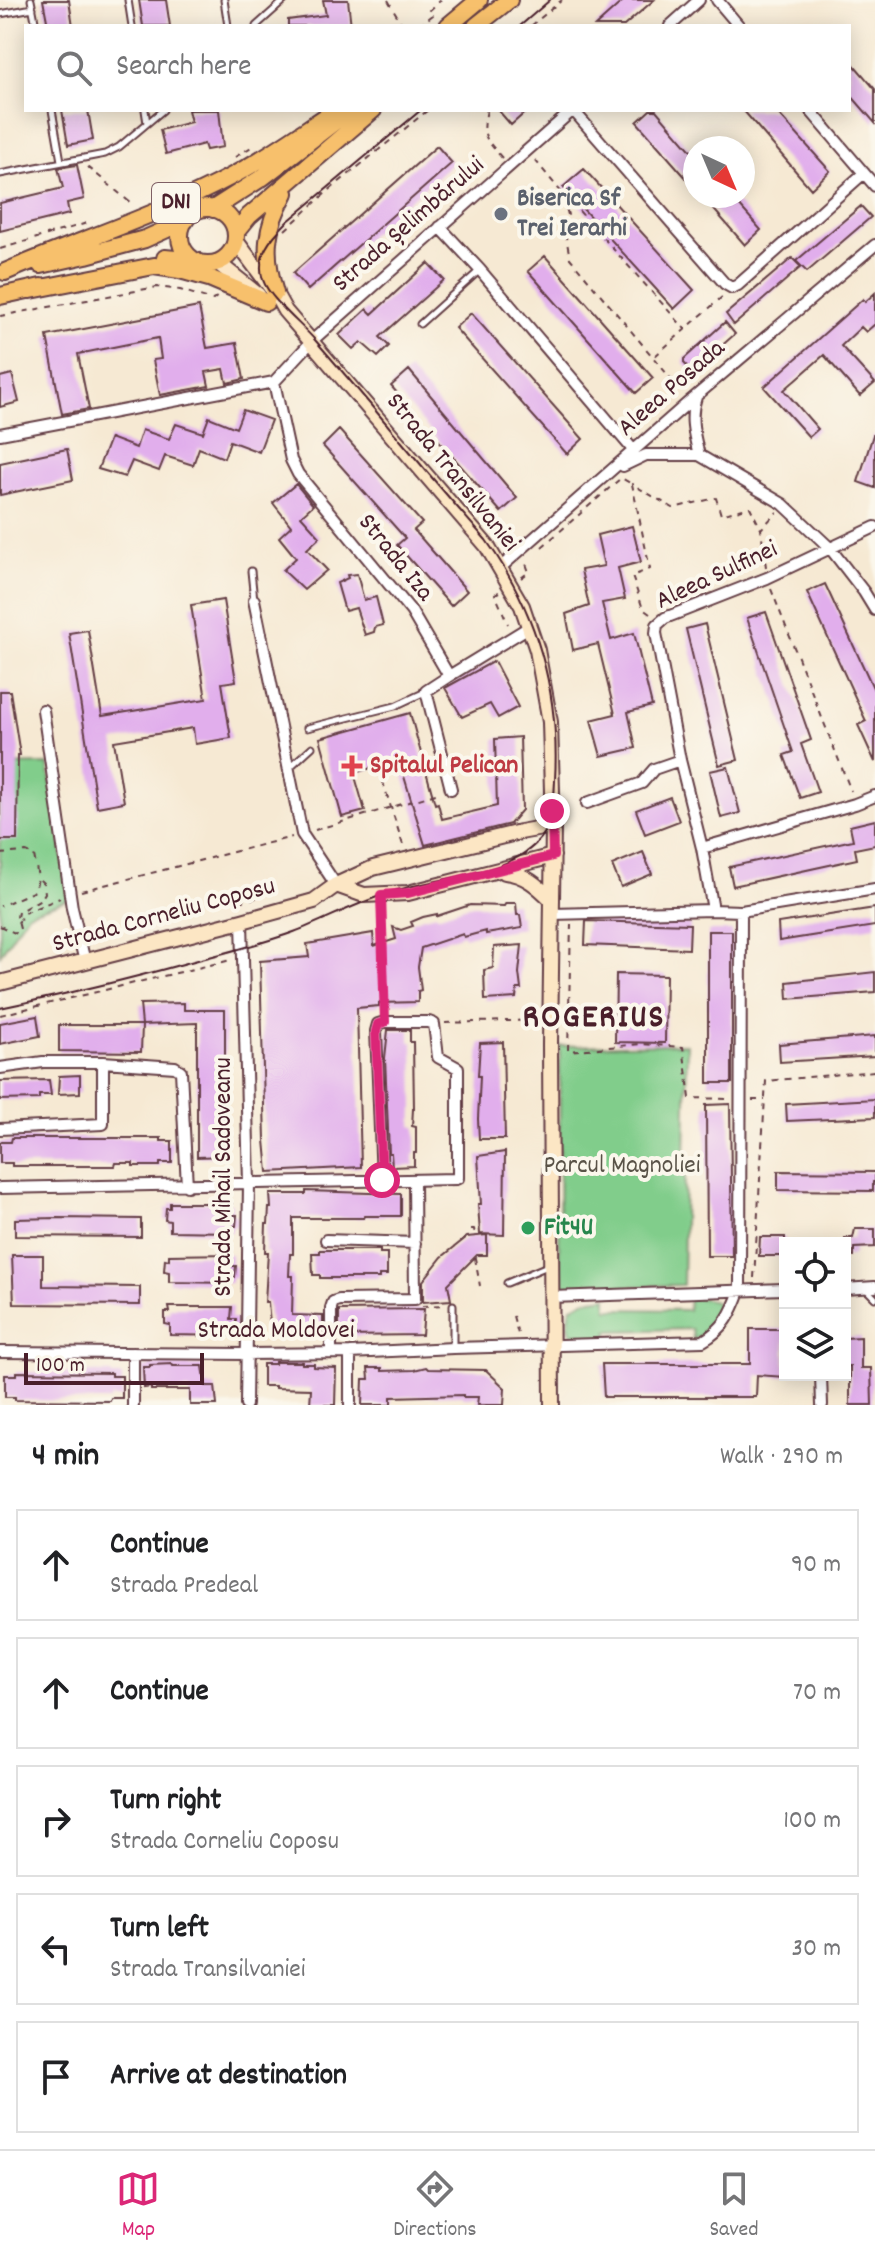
<!DOCTYPE html>
<meta charset="utf-8">
<style>
body{margin:0;font-family:Dekko,sans-serif;background:#f2f2f2;color:#202124}
.controls{position:absolute;right:24px;bottom:24px;display:grid;overflow:hidden;border-radius:0px;box-shadow:0 4px 20px #0003}
.controls button{width:72px;height:72px;display:grid;place-items:center;padding:0;border:0;border-bottom:2px solid #e0e0e0;background:#fff;color:#202124;font:40px sans-serif}
.compass{position:absolute;left:683px;top:136px;width:72px;height:72px;border-radius:50%;background:#fff;box-shadow:0 4px 20px #0003;rotate:136deg}
.scale{position:absolute;left:24px;bottom:20px;width:180px;box-sizing:border-box;padding-left:8px;border:4px solid #4a1f2b;border-top:0;font-size:22px;line-height:28px;white-space:nowrap;color:#4a1f2b;-webkit-text-stroke:6px #fbf7ec;paint-order:stroke}
.stop{position:absolute;width:24px;height:24px;margin:-18px;border:6px solid #db2777;border-radius:50%;background:#fff}
.stop.end{background:#db2777;border-color:#fff;box-shadow:0 2px 8px #0008}
.list{margin:0;padding:0;list-style:none}
h2{display:flex;justify-content:space-between;align-items:center;height:104px;margin:0;padding:0 32px;font-size:34px}
h2 small{font-size:26px;font-weight:400;color:#757577}
.list li{display:grid;grid-template-columns:52px 1fr auto;gap:24px;align-items:center;box-sizing:border-box;height:112px;margin:0 16px 16px;padding:0 16px;border:2px solid #e0e0e0;border-radius:0px}
.list b{display:block;font-size:30px;white-space:nowrap}
.list p{margin:0;font-size:26px;white-space:nowrap;color:#757577}
.list em{font-size:26px;font-style:normal;color:#757577}
.icon{flex:none;width:44px;height:44px;fill:none;stroke:currentColor;stroke-width:2;stroke-linecap:round;stroke-linejoin:round}
.map{position:relative;flex:none;width:875px;height:1405px;overflow:hidden}
.search{position:absolute;background:#fff;box-shadow:0 4px 20px #0003;left:24px;right:24px;top:24px;height:88px;display:flex;align-items:center;gap:20px;box-sizing:border-box;padding:0 28px;border-radius:0px;color:#757577;font-size:30px}
.sheet{height:744px;background:#fff}
nav{display:flex;justify-content:space-around;align-items:center;box-sizing:border-box;height:112px;border-top:2px solid #e0e0e0;background:#fff;font-size:22px;color:#757577}
nav a{display:grid;justify-items:center;gap:4px}
nav .on{color:#db2777}
.map>svg:first-child{display:block}
</style>
<div class="map">
<svg width="875" height="1405" viewBox="0 0 875 1405">
<rect width="100%" height="100%" fill="#fbf7ec"/>
<filter id="ink" filterUnits="userSpaceOnUse"><feTurbulence type="fractalNoise" baseFrequency=".0125" numOctaves="2"/><feDisplacementMap in="SourceGraphic" scale="16" xChannelSelector="R" yChannelSelector="G"/><feConvolveMatrix kernelMatrix="1 2 1 2 8 2 1 2 1" color-interpolation-filters="sRGB"/></filter>
<filter id="wash" filterUnits="userSpaceOnUse"><feTurbulence type="fractalNoise" baseFrequency=".006" numOctaves="4" result="noise"/><feDisplacementMap in="SourceGraphic" scale="32" xChannelSelector="R" yChannelSelector="G"/><feGaussianBlur stdDeviation="1.8" result="paint"/><feColorMatrix in="noise" values="0 0 0 0 0 0 0 0 0 0 0 0 0 0 0 0 0 1.4 0 .05"/><feComposite in="paint" operator="in"/></filter>
<g filter="url(#wash)">
<rect width="100%" height="100%" fill="#f6e9d3"/>
<!-- green -->
<path fill="#81cd8b" stroke="#66765b" stroke-width="2" d="M 48,764 L 69,899 L 28,913 L 0,955 L 0,765 Z
M 687,1044 L 683,1285 L 559,1288 L 560,1046 Z
M 607,1297 L 607,1309 L 688,1310 L 689,1299 C 703,1297 717,1298 723,1312 C 717,1328 708,1334 693,1339 L 692,1329 L 608,1331 L 608,1341 C 581,1340 562,1342 571,1308 L 584,1300 Z"/>
<g id="blocks">
<!-- building -->
<path fill="#e1aeec" d="M 43,0 L 69,0 L 73,26 L 48,26 Z
M 139,0 L 166,0 L 170,26 L 143,26 Z
M 323,0 L 348,0 L 351,26 L 288,26 L 288,20 L 326,15 Z
M 624,0 L 654,0 L 624,26 L 595,26 Z
M 849,59 L 875,89 L 875,123 L 849,93 Z
M 62,110 L 88,110 L 93,140 L 68,145 Z
M 188,110 L 219,110 L 223,147 L 206,150 L 204,144 L 166,154 L 160,130 L 191,122 Z
M 498,110 L 528,110 L 511,125 Z
M 650,110 L 656,110 L 695,155 L 695,188 L 637,122 Z
M 743,110 L 775,110 L 830,171 L 811,189 Z
M 437,146 L 452,163 L 308,290 L 293,273 Z
M 77,165 L 84,199 L 67,203 L 69,214 L 0,231 L 0,203 L 63,188 L 58,168 Z
M 584,169 L 694,290 L 674,309 L 563,187 Z
M 702,196 L 731,196 L 761,230 L 745,245 Z
M 861,206 L 871,217 L 807,272 L 796,261 Z
M 545,256 L 653,378 L 636,393 L 528,271 Z
M 792,258 L 801,267 L 734,325 L 726,314 Z
M 428,263 L 444,280 L 380,337 L 389,346 L 378,357 L 361,342 L 353,349 L 339,335 L 367,309 L 372,314 Z
M 875,293 L 875,324 L 866,332 L 861,327 L 841,346 L 875,383 L 860,396 L 824,355 L 784,390 L 818,429 L 809,437 L 764,387 L 863,299 L 865,302 Z
M 199,307 L 207,348 L 237,343 L 244,379 L 227,383 L 224,369 L 206,372 L 209,386 L 160,395 L 153,360 L 161,359 L 158,338 L 78,354 L 89,409 L 62,414 L 47,336 Z
M 471,313 L 583,439 L 567,454 L 455,328 Z
M 725,322 L 735,334 L 692,372 L 684,363 L 684,359 Z
M 409,370 L 517,498 L 501,512 L 391,386 Z
M 12,374 L 19,402 L 0,407 L 0,377 Z
M 243,410 L 271,420 L 259,452 L 230,441 L 224,458 L 199,448 L 193,465 L 165,456 L 159,471 L 132,461 L 125,477 L 98,469 L 110,438 L 136,448 L 142,430 L 169,439 L 176,424 L 203,433 L 209,417 L 236,428 Z
M 339,430 L 422,523 L 414,530 L 467,591 L 451,606 L 397,545 L 405,538 L 323,446 Z
M 873,435 L 875,436 L 875,488 L 858,482 Z
M 67,449 L 73,480 L 0,495 L 0,463 Z
M 296,484 L 313,505 L 301,516 L 320,537 L 307,549 L 327,570 L 304,590 L 283,570 L 296,558 L 279,537 L 291,526 L 273,503 Z
M 632,526 L 641,562 L 618,568 L 625,599 L 602,603 L 611,640 L 634,633 L 652,706 L 628,712 L 636,748 L 601,756 L 591,720 L 615,714 L 598,644 L 573,650 L 566,614 L 589,606 L 581,570 L 604,566 L 597,535 Z
M 357,574 L 364,600 L 376,597 L 383,625 L 375,627 L 374,632 L 365,635 L 356,608 L 345,611 L 337,583 L 348,578 L 347,575 Z
M 825,584 L 875,692 L 875,762 L 858,725 L 866,721 L 807,592 Z
M 223,600 L 236,681 L 222,683 L 231,738 L 195,744 L 193,728 L 114,741 L 124,802 L 97,807 L 69,633 L 88,630 L 102,716 L 206,699 L 191,605 Z
M 766,612 L 811,740 L 801,744 L 818,792 L 800,798 L 784,755 L 793,752 L 747,618 Z
M 705,624 L 738,760 L 719,765 L 686,629 Z
M 494,661 L 518,707 L 498,718 L 490,704 L 462,717 L 445,688 Z
M 0,691 L 10,691 L 20,755 L 18,755 L 17,840 L 0,840 Z
M 410,713 L 435,804 L 438,803 L 442,819 L 497,806 L 495,739 L 520,737 L 522,810 L 510,824 L 425,845 L 399,760 L 354,773 L 365,811 L 342,817 L 320,738 Z
M 728,767 L 740,813 L 721,818 L 710,771 Z
M 670,797 L 679,821 L 645,834 L 636,810 Z
M 875,820 L 875,845 L 855,849 L 857,859 L 733,886 L 729,867 L 853,840 L 850,826 Z
M 643,852 L 652,874 L 621,887 L 612,865 Z
M 506,903 L 516,903 L 517,915 L 520,915 L 522,928 L 486,934 L 486,931 L 464,937 L 463,934 L 421,948 L 418,967 L 421,990 L 418,991 L 418,1002 L 379,1003 L 379,1006 L 357,1008 L 361,1167 L 268,1172 L 265,1140 L 260,961 L 309,957 L 307,944 L 373,933 L 374,946 L 396,939 L 393,927 L 401,930 L 413,926 L 411,922 L 423,917 L 437,914 L 437,916 L 470,905 L 504,906 Z
M 875,908 L 875,926 L 779,941 L 778,923 Z
M 586,921 L 690,924 L 689,949 L 585,945 Z
M 708,931 L 732,931 L 732,1083 L 708,1083 Z
M 522,945 L 519,973 L 521,989 L 517,989 L 516,998 L 485,1000 L 484,970 L 493,968 L 494,947 Z
M 875,972 L 875,992 L 788,999 L 787,982 Z
M 616,974 L 666,975 L 665,1043 L 615,1042 Z
M 184,1003 L 184,1010 L 225,1010 L 225,1156 L 197,1157 L 197,1023 L 142,1025 L 140,1004 Z
M 37,1016 L 40,1036 L 0,1044 L 0,1023 Z
M 59,1025 L 142,1025 L 141,1052 L 59,1051 Z
M 388,1030 L 410,1030 L 410,1042 L 413,1042 L 414,1109 L 413,1109 L 412,1126 L 416,1127 L 416,1153 L 414,1153 L 414,1166 L 392,1167 L 391,1153 L 389,1153 L 385,1058 Z
M 875,1036 L 875,1056 L 780,1062 L 779,1044 Z
M 503,1042 L 505,1139 L 479,1139 L 478,1119 L 480,1076 L 478,1076 L 480,1043 Z
M 80,1075 L 80,1093 L 58,1094 L 59,1076 Z
M 49,1080 L 51,1095 L 39,1095 L 39,1099 L 0,1100 L 0,1081 Z
M 875,1099 L 875,1117 L 787,1121 L 786,1104 Z
M 730,1104 L 732,1256 L 707,1256 L 706,1105 Z
M 12,1138 L 161,1138 L 161,1141 L 172,1141 L 172,1163 L 160,1163 L 160,1166 L 133,1166 L 133,1163 L 116,1163 L 115,1166 L 12,1166 L 12,1163 L 0,1163 L 0,1142 L 11,1142 Z
M 505,1152 L 504,1235 L 480,1234 L 478,1204 L 481,1204 L 478,1156 Z
M 778,1171 L 875,1172 L 875,1182 L 873,1182 L 873,1191 L 778,1190 Z
M 306,1191 L 401,1194 L 401,1216 L 365,1216 L 364,1218 L 293,1218 L 293,1254 L 290,1254 L 289,1276 L 293,1276 L 292,1315 L 323,1316 L 323,1337 L 271,1336 L 268,1302 L 265,1302 L 268,1252 L 265,1252 L 266,1224 L 268,1224 L 269,1208 L 271,1208 L 270,1194 L 306,1194 Z
M 170,1203 L 232,1203 L 232,1215 L 237,1215 L 236,1226 L 232,1226 L 232,1232 L 170,1231 L 170,1221 L 165,1220 L 166,1208 L 170,1208 Z
M 57,1218 L 141,1219 L 141,1237 L 15,1236 L 15,1219 Z
M 855,1229 L 875,1229 L 875,1247 L 854,1248 L 854,1256 L 845,1256 L 845,1238 L 853,1238 Z
M 487,1235 L 487,1255 L 477,1255 L 448,1284 L 451,1300 L 423,1302 L 423,1281 L 442,1257 L 467,1237 Z
M 760,1237 L 785,1237 L 785,1256 L 759,1256 Z
M 320,1250 L 380,1250 L 380,1253 L 387,1253 L 387,1275 L 379,1275 L 379,1278 L 320,1278 L 320,1275 L 313,1275 L 312,1253 L 320,1253 Z
M 231,1254 L 231,1266 L 236,1266 L 235,1277 L 231,1277 L 231,1283 L 169,1282 L 169,1272 L 164,1271 L 165,1259 L 169,1260 L 169,1255 Z
M 12,1255 L 43,1255 L 43,1286 L 140,1287 L 140,1305 L 14,1304 Z
M 169,1307 L 232,1307 L 231,1319 L 236,1319 L 236,1330 L 231,1330 L 231,1336 L 170,1335 L 170,1325 L 165,1324 L 165,1312 L 170,1312 Z
M 424,1309 L 422,1335 L 339,1336 L 339,1310 Z
M 750,1329 L 785,1329 L 785,1377 L 757,1375 L 756,1397 L 604,1397 L 602,1364 L 750,1364 Z
M 861,1337 L 861,1368 L 871,1368 L 872,1405 L 850,1405 L 850,1366 L 845,1366 L 845,1338 Z
M 275,1362 L 302,1362 L 302,1364 L 314,1364 L 314,1367 L 336,1368 L 335,1405 L 310,1405 L 311,1389 L 275,1388 L 275,1386 L 263,1386 L 263,1364 L 275,1364 Z
M 172,1364 L 173,1366 L 203,1366 L 206,1386 L 215,1386 L 217,1405 L 190,1405 L 190,1390 L 151,1390 L 151,1387 L 144,1388 L 143,1367 L 150,1367 L 150,1365 Z
M 426,1367 L 428,1369 L 486,1370 L 505,1388 L 504,1405 L 477,1405 L 478,1397 L 463,1397 L 463,1395 L 391,1397 L 391,1405 L 362,1405 L 363,1379 L 369,1379 L 368,1368 L 382,1368 L 382,1371 L 414,1370 Z
M 16,1372 L 112,1373 L 112,1376 L 122,1376 L 122,1398 L 111,1398 L 110,1401 L 15,1400 L 15,1397 L 5,1397 L 5,1375 L 16,1375 Z"/>
</g>
</g>
<g filter="url(#ink)">
<use href="#blocks" fill-opacity="0" stroke="#643d44" stroke-width="2"/>
<g fill="none" stroke-linecap="round" stroke-linejoin="round">
<!-- lane casing -->
<g stroke="#643d44" stroke-width="9">
<path id="lane" d="M 31,0 L 36,26
M 128,0 L 132,26
M 224,0 L 228,26
M 0,14 L 33,8
M 256,26 L 285,0
M 52,110 L 61,161
M 145,110 L 147,123
M 0,174 L 105,154 L 119,147 L 163,110
M 420,324 L 479,271
M 251,571 L 254,600
M 307,728 L 395,706 L 425,692
M 289,768 L 312,747
M 507,1283 L 550,1265
M 865,1288 L 875,1298
M 453,1305 L 453,1347"/>
</g>
<!-- street casing -->
<g stroke="#643d44" stroke-width="14">
<path id="street" d="M 717,0 L 739,26
M 670,26 L 699,0
M 573,110 L 725,284 L 732,288 L 738,285 L 864,173
M 810,110 L 875,186
M 440,227 L 480,270 L 634,451
M 274,382 L 291,460 L 298,474 L 411,611 L 449,676 L 529,627
M 696,397 C 689,417 694,435 699,455
M 0,434 L 274,382 L 314,339 L 573,110
M 623,466 L 646,455 L 699,455 L 783,504 L 830,548 L 864,592 L 875,610
M 875,527 L 767,578 L 665,618 L 657,625 L 656,633 L 680,760 L 702,848 L 713,910 L 741,911 L 875,889
M 500,568 L 690,401 L 875,245
M 254,600 L 302,834 L 336,885
M 449,676 L 426,691 L 451,789
M 43,710 L 72,908 L 85,962
M 587,803 L 642,783 L 654,769 L 680,760
M 702,848 L 855,804 L 875,796
M 552,914 L 713,910
M 242,921 L 249,1183 L 246,1405
M 0,1068 L 43,1062 L 103,1062 L 175,1067 L 181,1071 L 187,1186
M 0,1129 L 103,1124 L 103,1062
M 0,1188 L 456,1179 L 458,1178 L 458,1068 L 438,1057 L 434,1024 L 429,1022 L 385,1022 L 378,1024 L 376,1031 L 382,1180
M 326,1240 L 415,1243
M 845,1289 L 875,1287
M 551,1297 L 785,1289
M 0,1352 L 246,1354 L 350,1353 L 453,1348 L 703,1341 C 724,1329 732,1313 740,1291 L 741,911
M 133,1353 L 133,1405
M 331,1353 L 331,1308 L 333,1302 L 339,1300 L 415,1299 L 414,1180
M 350,1353 L 350,1405
M 821,1375 L 822,1405"/>
</g>
<!-- secondary casing -->
<g stroke="#643d44" stroke-width="18">
<path id="secondary" d="M 236,241 L 275,293 L 285,311 L 487,546 L 522,606 L 537,650 L 550,722 L 553,826 L 550,1045 L 552,1405
M 213,264 L 218,263 L 258,295
M 505,872 C 525,874 538,886 552,900
M 336,885 L 364,895 L 408,893 L 553,856
M 0,983 L 242,921 L 314,901 L 336,885 L 373,868 L 520,832 L 553,826"/>
</g>
<!-- primary casing -->
<g stroke="#643d44" stroke-width="20">
<path id="primary" d="M 448,26 L 479,0
M 476,26 L 509,0
M180 236a28 28 0 1 1 56 0a28 28 0 1 1-56 0Z
M 213,209 L 263,177 L 350,110
M 236,232 L 249,216 L 373,110
M 165,258 L 196,261
M 41,265 L 86,255 L 145,239 L 185,221
M 5,272 C 80,240 159,215 232,176 C 268,157 302,132 336,110
M 31,290 L 154,266 L 180,270 L 209,278 L 266,302
M 275,293 C 263,254 265,228 285,193
M 0,296 L 41,287"/>
</g>
<!-- path -->
<path stroke="#643d44" stroke-width="2" stroke-dasharray="6 6" stroke-linecap="butt" d="M 388,0 L 403,26
M 419,26 L 433,15 L 429,11 L 441,0
M 531,26 L 562,0
M 487,110 C 481,138 485,137 502,158
M 235,157 L 253,146
M 535,160 L 562,193 L 568,215 L 565,232 L 570,258 L 683,393
M 88,167 L 132,204
M 563,193 L 685,329
M 285,230 L 327,192 L 428,110
M 0,249 L 87,223
M 0,316 L 157,287 L 180,290 L 213,300 L 218,296
M 655,356 L 722,297
M 542,547 L 621,478 L 632,484
M 766,567 L 761,529 L 777,512
M 521,578 L 529,572 L 525,561
M 771,589 L 851,791
M 499,592 L 495,594 L 508,624
M 650,614 L 643,609 L 632,576 L 650,569 L 632,484 L 673,508 L 716,498 L 721,515 L 750,507 L 761,529
M 379,770 L 403,845
M 315,830 L 439,793
M 0,854 L 26,852 L 34,855 L 38,878 L 35,891 L 0,906
M 81,891 L 292,837
M 242,897 L 243,901 L 260,897
M 382,908 L 384,1010
M 18,923 L 24,913 L 60,898
M 571,924 L 568,1051 L 640,1044 L 683,1047 L 690,1098 L 729,1099
M 0,926 L 17,934
M 20,929 L 17,917 L 18,912 L 41,899 L 45,893 L 44,884 L 39,879
M 0,1015 L 231,960
M 445,1023 L 539,1020
M 752,1100 L 765,1100
M 471,1229 L 474,1229 L 475,1235
M 475,1258 L 480,1286
M 754,1278 L 766,1081 L 875,1071
M 422,1306 L 444,1305
M 513,1316 L 518,1334"/>
<!-- lane -->
<use href="#lane" stroke="#fff" stroke-width="5"/>
<!-- street -->
<use href="#street" stroke="#fff" stroke-width="10"/>
<!-- secondary -->
<use href="#secondary" stroke="#fce6c4" stroke-width="14"/>
<!-- primary -->
<use href="#primary" stroke="#f7c06c" stroke-width="16"/>
<!-- tram -->
<path stroke="#4a1f2b" stroke-width="2" d="M 520,26 L 550,0
M 0,1008 C 62,995 122,981 183,964 C 220,954 258,945 294,932 C 328,919 360,901 395,891 C 441,876 509,877 541,838 C 554,822 554,800 555,780 C 560,693 537,611 486,540 C 428,475 373,406 315,340 C 302,325 269,298 263,280 C 255,256 271,238 287,222 L 421,110"/>
</g>
</g>
<g fill="none" stroke-linecap="round" stroke-linejoin="round" filter="url(#ink)">
<!-- route -->
<path stroke="#db2777" stroke-width="10" d="M 382,1180 L 376,1031 L 378,1024 L 385,1022 L 381,895 L 408,893 L 553,856 L 552,811"/>
</g>
<!-- markers -->
<circle fill="#6b7280" stroke="#fbf7ec" stroke-width="3" cx="501" cy="214" r="8"/>
<path fill="#e0444e" stroke="#fbf7ec" stroke-width="3" d="M348 754h8v8h8v8h-8v8h-8v-8h-8v-8h8z"/>
<circle fill="#2e9e5b" stroke="#fbf7ec" stroke-width="3" cx="528" cy="1228" r="8"/>
<g text-anchor="middle" dominant-baseline="central" stroke-width="8" stroke-linejoin="round" paint-order="stroke">
<!-- shield labels -->
<rect fill="#fbf7ec" stroke="#7f6065" stroke-width="2" x="152" y="183" width="48" height="40" rx="6"/>
<g font-size="24" font-weight="bold" fill="#4a1f2b">
<text x="176" y="203">DN1</text>
</g>
<!-- worship labels -->
<g font-size="26" font-weight="bold" fill="#5b616d" stroke="#fbf7ec" text-anchor="start">
<text x="517" y="199">Biserica Sf<tspan x="517" dy="30">Trei Ierarhi</tspan></text>
</g>
<!-- street labels -->
<g font-size="26" fill="#4a1f2b" stroke="#fbf7ec">
<text transform="translate(409 225) rotate(-41)">Strada Șelimbărului</text>
<text transform="translate(672 389) rotate(-41)">Aleea Posada</text>
<text transform="translate(452 473) rotate(51)">Strada Transilvaniei</text>
<text transform="translate(395 558) rotate(51)">Strada Iza</text>
<text transform="translate(717 576) rotate(-25)">Aleea Sulfinei</text>
<text transform="translate(164 916) rotate(-15)">Strada Corneliu Coposu</text>
<text transform="translate(224 1177) rotate(-90)">Strada Mihail Sadoveanu</text>
<text x="276" y="1331">Strada Moldovei</text>
</g>
<!-- health labels -->
<g font-size="26" font-weight="bold" fill="#be3a42" stroke="#fbf7ec" text-anchor="start">
<text x="370" y="766">Spitalul Pelican</text>
</g>
<!-- park labels -->
<g font-size="26" fill="#5a5348" stroke="#fbf7ec">
<text x="622" y="1166">Parcul Magnoliei</text>
</g>
<!-- leisure labels -->
<g font-size="26" font-weight="bold" fill="#27864d" stroke="#fbf7ec" text-anchor="start">
<text x="544" y="1228">Fit4U</text>
</g>
<!-- district labels -->
<g font-size="34" font-weight="bold" letter-spacing="2" fill="#4a1f2b" stroke="#fbf7ec">
<text x="594" y="1019">ROGERIUS</text>
</g>
</g>
</svg>
<div class="controls">
<button><svg class="icon" aria-label="locate" viewBox="0 0 24 24"><circle cx="12" cy="12" r="6"/><path d="M12 2v4M12 18v4M2 12h4M18 12h4"/></svg></button>
<button><svg class="icon" aria-label="layers" viewBox="0 0 24 24"><path d="M12 4l9 5-9 5-9-5zM3 14l9 5 9-5"/></svg></button>
</div>
<svg class="compass" viewBox="-18 -18 36 36"><path d="M0-13l5 13h-10z" fill="#e53935"/><path d="M0 13l5-13h-10z" fill="#757577"/></svg>
<div class="scale">100 m</div>
<div class="stop" style="left:382px;top:1180px"></div>
<div class="stop end" style="left:552px;top:811px"></div>
<div class="search"><svg class="icon" aria-label="search" viewBox="0 0 24 24"><circle cx="10" cy="10" r="6"/><path d="M15 15l6 6"/></svg>Search here</div>
</div>
<section class="sheet">
<h2>4 min<small>Walk · 290 m</small></h2>
<ul class="list">
<li><svg class="icon" aria-label="ahead" viewBox="0 0 24 24"><path d="M12 20V5M6 11l6-6 6 6"/></svg><div><b>Continue</b><p>Strada Predeal</p></div><em>90 m</em></li>
<li><svg class="icon" aria-label="ahead" viewBox="0 0 24 24"><path d="M12 20V5M6 11l6-6 6 6"/></svg><div><b>Continue</b></div><em>70 m</em></li>
<li><svg class="icon" aria-label="right" viewBox="0 0 24 24"><path d="M7 20v-9h11M14 6l5 5-5 5"/></svg><div><b>Turn right</b><p>Strada Corneliu Coposu</p></div><em>100 m</em></li>
<li><svg class="icon" aria-label="left" viewBox="0 0 24 24"><path d="M17 20v-9H6M10 6l-5 5 5 5"/></svg><div><b>Turn left</b><p>Strada Transilvaniei</p></div><em>30 m</em></li>
<li><svg class="icon" aria-label="arrive" viewBox="0 0 24 24"><path d="M6 21V4h12l-3 4 3 4H6"/></svg><div><b>Arrive at destination</b></div></li>
</ul>
</section>
<nav>
<a class="on"><svg class="icon" aria-label="map" viewBox="0 0 24 24"><path d="M3 6l6-2 6 2 6-2v14l-6 2-6-2-6 2zM9 4v14M15 6v14"/></svg>Map</a>
<a><svg class="icon" aria-label="directions" viewBox="0 0 24 24"><path d="M12 3l9 9-9 9-9-9zM9 14v-3h6M13 9l2 2-2 2"/></svg>Directions</a>
<a><svg class="icon" aria-label="saved" viewBox="0 0 24 24"><path d="M7 4h10v16l-5-4-5 4z"/></svg>Saved</a>
</nav>
